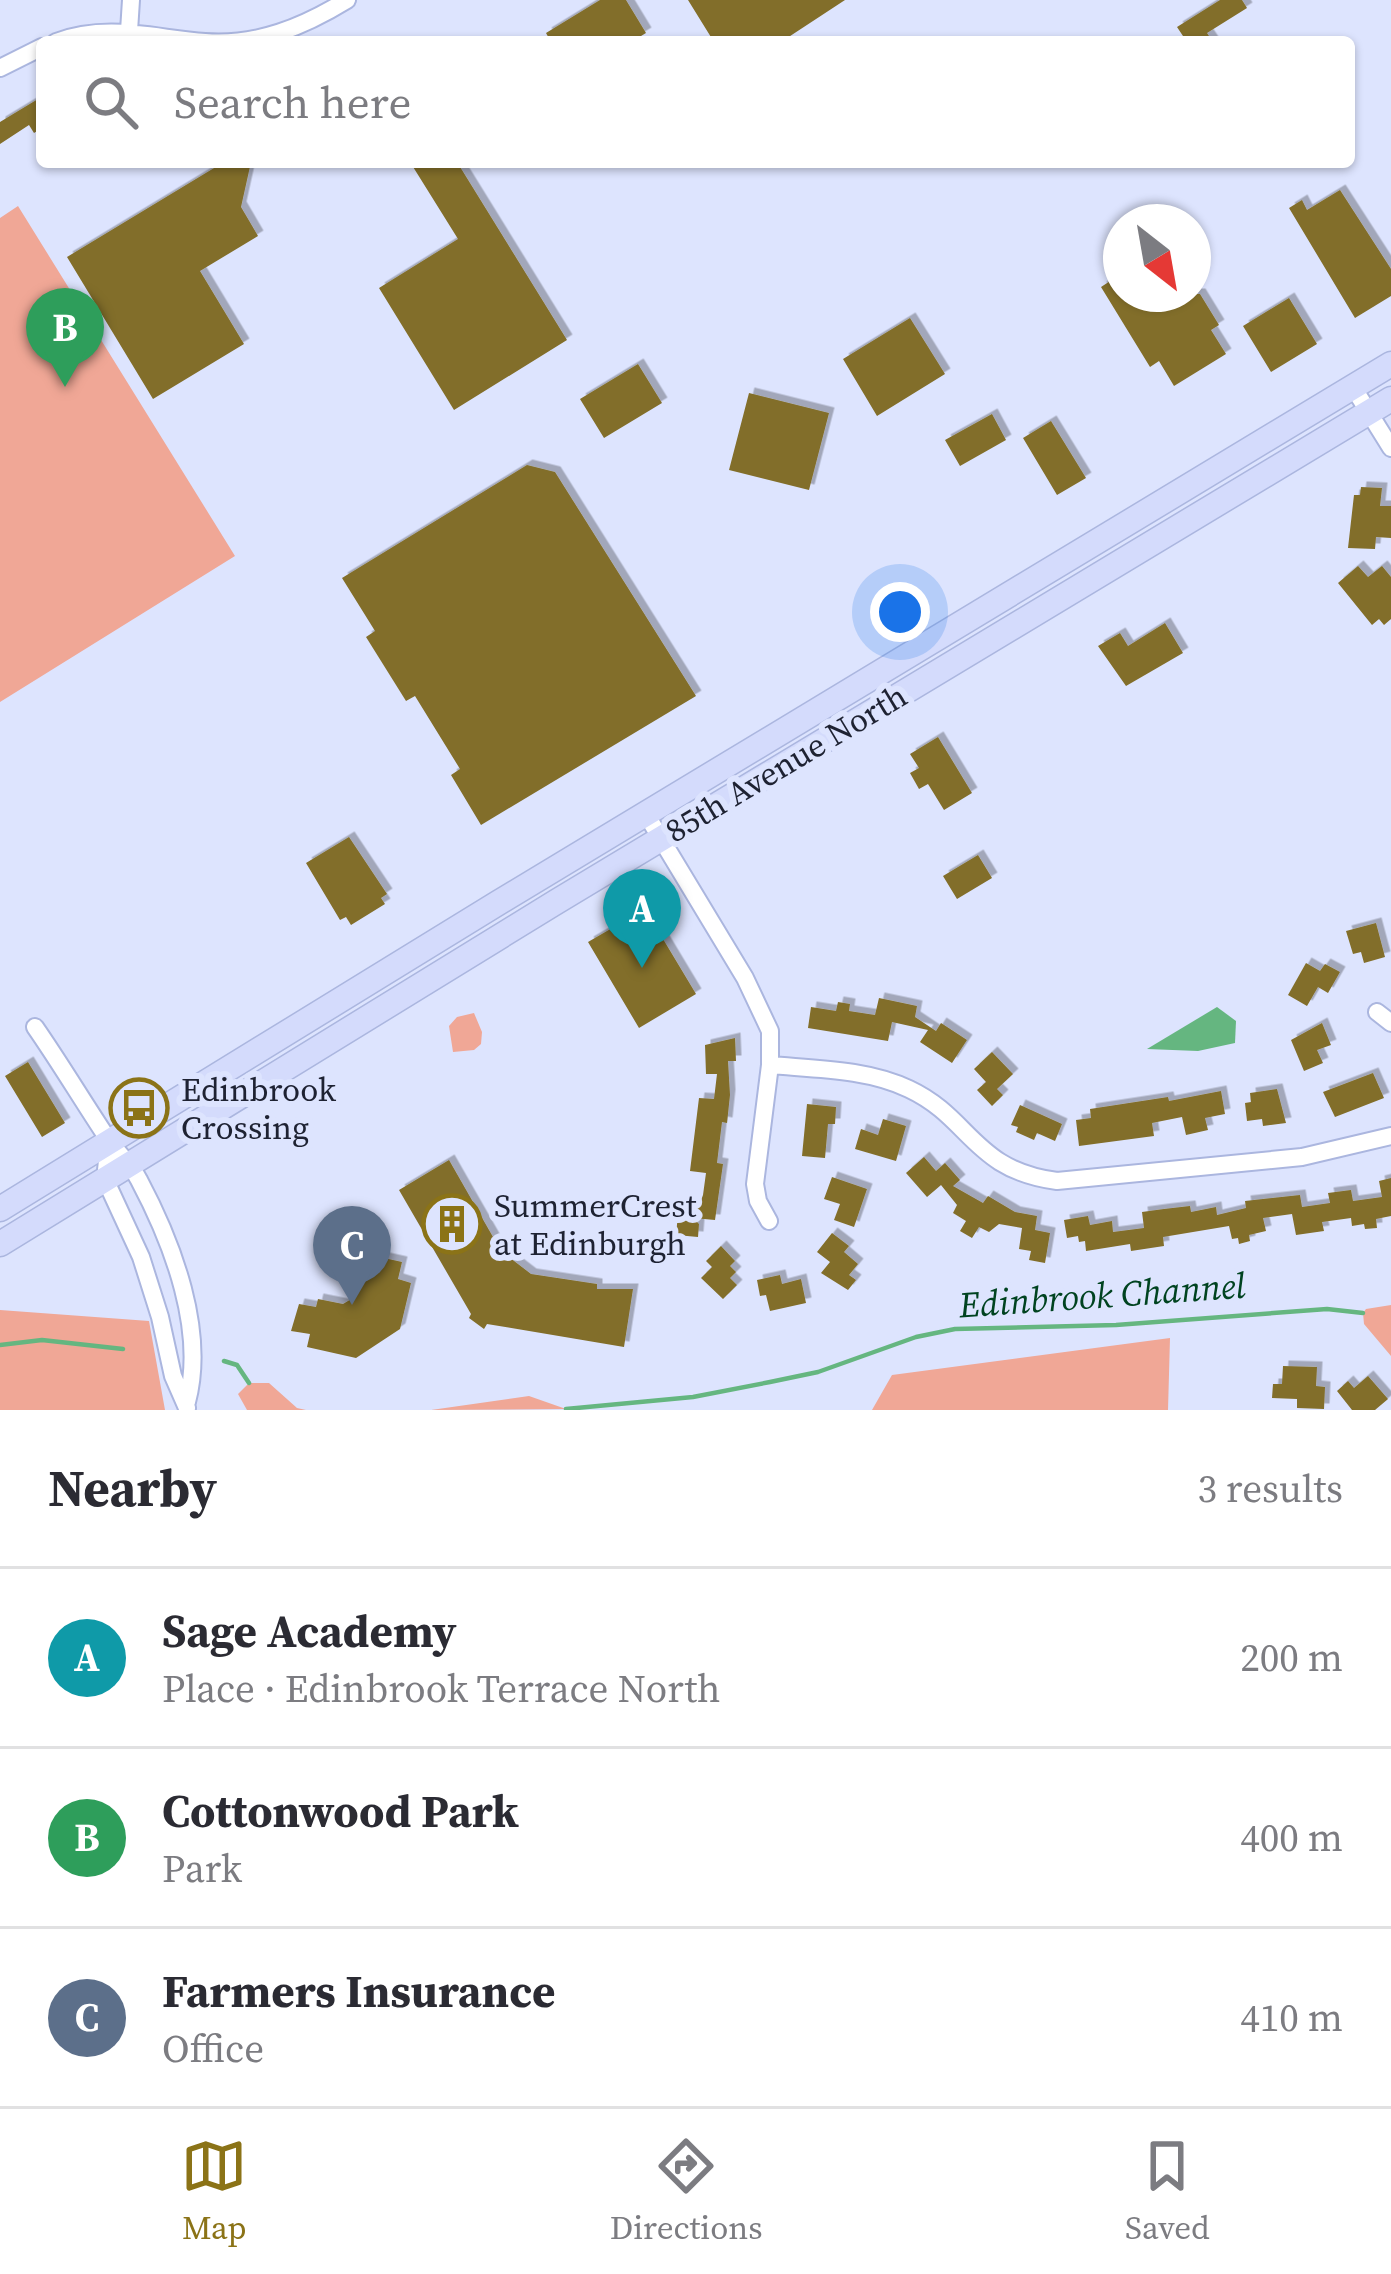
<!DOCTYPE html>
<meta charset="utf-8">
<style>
body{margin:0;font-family:"Source Serif 4",serif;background:#f2f2f3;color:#2b2b33}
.compass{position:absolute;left:1103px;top:204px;width:108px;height:108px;border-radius:50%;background:#fff;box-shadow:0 3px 9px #0004;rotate:149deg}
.you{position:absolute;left:900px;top:612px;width:42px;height:42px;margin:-30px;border:9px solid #fff;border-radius:50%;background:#1a73e8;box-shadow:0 0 0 18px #1a73e833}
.badge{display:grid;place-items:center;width:78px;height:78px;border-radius:50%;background:#8b7317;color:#fff;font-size:39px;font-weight:700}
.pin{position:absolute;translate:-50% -99px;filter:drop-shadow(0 3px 6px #0008)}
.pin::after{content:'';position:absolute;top:63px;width:42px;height:36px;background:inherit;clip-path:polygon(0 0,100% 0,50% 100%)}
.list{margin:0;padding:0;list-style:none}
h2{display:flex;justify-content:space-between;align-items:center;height:156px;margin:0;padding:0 48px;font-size:51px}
h2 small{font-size:39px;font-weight:400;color:#7c7c81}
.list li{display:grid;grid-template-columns:78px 1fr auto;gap:36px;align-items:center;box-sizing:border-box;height:180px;padding:0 48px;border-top:3px solid #e1e1e2}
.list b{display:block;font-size:45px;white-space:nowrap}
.list p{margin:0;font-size:39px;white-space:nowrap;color:#7c7c81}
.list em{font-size:39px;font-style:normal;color:#7c7c81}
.icon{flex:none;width:66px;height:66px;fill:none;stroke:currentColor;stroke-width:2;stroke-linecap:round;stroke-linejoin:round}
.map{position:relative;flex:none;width:1391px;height:1410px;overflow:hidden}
.search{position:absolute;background:#fff;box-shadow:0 3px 9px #0004;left:36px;right:36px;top:36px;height:132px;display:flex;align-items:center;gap:30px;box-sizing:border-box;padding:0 42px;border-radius:12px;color:#7c7c81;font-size:45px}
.sheet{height:696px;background:#fff}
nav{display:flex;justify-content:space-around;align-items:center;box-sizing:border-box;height:168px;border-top:3px solid #e1e1e2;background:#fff;font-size:33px;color:#7c7c81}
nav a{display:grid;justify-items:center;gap:6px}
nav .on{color:#8b7317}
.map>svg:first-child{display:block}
</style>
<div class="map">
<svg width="1391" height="1410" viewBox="0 0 1391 1410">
<defs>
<filter id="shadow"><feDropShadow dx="5.5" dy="-5.5" stdDeviation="0" flood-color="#0004"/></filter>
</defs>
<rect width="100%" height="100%" fill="#dde4fe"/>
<!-- green -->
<path fill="#f0a796" d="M 18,206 L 235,556 L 0,702 L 0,218 Z
M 474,1013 L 482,1032 L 481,1044 L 474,1050 L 453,1052 L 449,1026 L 457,1017 Z
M 1391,1305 L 1391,1356 L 1364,1324 L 1363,1313 L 1366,1309 Z
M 0,1310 L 149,1321 L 165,1410 L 0,1410 Z
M 1170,1338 L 1168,1410 L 872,1410 L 892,1375 Z
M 249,1383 L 269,1383 L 297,1408 L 306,1410 L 247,1410 L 238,1394 Z
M 529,1396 L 566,1409 L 431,1410 Z"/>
<!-- water -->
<path fill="#65b680" d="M 1217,1007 L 1236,1021 L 1235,1043 L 1198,1051 L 1147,1049 Z"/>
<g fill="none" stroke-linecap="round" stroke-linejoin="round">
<!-- stream -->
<path stroke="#65b680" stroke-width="4.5" d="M 0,1345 L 42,1340 L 123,1349
M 224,1361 L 237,1365 L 249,1383
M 566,1409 L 693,1397 L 770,1382 L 818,1372 L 916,1337 L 955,1329 L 1116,1325 L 1327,1309 L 1363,1313"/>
</g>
<!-- building -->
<path fill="#826e29" filter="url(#shadow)" d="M 600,0 L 626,0 L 646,33 L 631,42 L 551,42 L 546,33 Z
M 688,0 L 845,0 L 781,42 L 714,42 Z
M 1220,0 L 1242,0 L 1247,8 L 1207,33 L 1213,42 L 1187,42 L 1177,27 Z
M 38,99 L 42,106 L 42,128 L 34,133 L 29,125 L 0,144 L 0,122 Z
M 224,162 L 251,162 L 241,207 L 258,236 L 200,271 L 244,344 L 153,399 L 67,257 Z
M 410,162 L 457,162 L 567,340 L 454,410 L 379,288 L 458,239 Z
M 1340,190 L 1391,269 L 1391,296 L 1355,318 L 1289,208 L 1302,200 L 1307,210 Z
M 1121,274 L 1121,294 L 1200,294 L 1219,325 L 1211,330 L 1226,354 L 1174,386 L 1159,361 L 1150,367 L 1101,287 Z
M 1289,298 L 1317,344 L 1271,372 L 1243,326 Z
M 910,318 L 945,374 L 877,416 L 843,359 Z
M 638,364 L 662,403 L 604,438 L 580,399 Z
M 749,393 L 829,413 L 809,490 L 729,470 Z
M 992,414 L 1006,440 L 960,466 L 945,440 Z
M 1051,421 L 1086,478 L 1057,495 L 1023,438 Z
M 527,465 L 555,472 L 696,696 L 481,825 L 451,775 L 460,769 L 415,696 L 406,701 L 366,637 L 375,631 L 342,578 Z
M 1361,487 L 1382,488 L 1380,506 L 1391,506 L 1391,538 L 1376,537 L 1375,549 L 1348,548 L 1354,495 L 1360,495 Z
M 1358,566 L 1368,577 L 1382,566 L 1391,577 L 1391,619 L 1384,625 L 1379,619 L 1372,625 L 1338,583 Z
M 1165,623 L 1183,653 L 1126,686 L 1098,646 L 1120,633 L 1128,646 Z
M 938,737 L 972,793 L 944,810 L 928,784 L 919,789 L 910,773 L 919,768 L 910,754 Z
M 349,837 L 387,894 L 381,898 L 385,904 L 351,925 L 346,917 L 340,920 L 306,863 Z
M 978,855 L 992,878 L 957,899 L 943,876 Z
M 645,909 L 696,994 L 639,1028 L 588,942 Z
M 1376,923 L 1385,957 L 1364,963 L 1361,952 L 1353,954 L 1346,931 Z
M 1306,963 L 1320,971 L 1325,964 L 1340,972 L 1328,993 L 1318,987 L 1307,1006 L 1288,995 Z
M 879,998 L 917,1006 L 915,1017 L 936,1031 L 941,1023 L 967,1040 L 952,1063 L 920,1042 L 928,1030 L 892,1022 L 888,1041 L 808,1028 L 811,1007 L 836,1011 L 838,1002 L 850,1004 L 849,1011 L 875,1015 Z
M 1322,1023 L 1331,1045 L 1317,1050 L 1323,1063 L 1304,1071 L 1291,1040 Z
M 735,1038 L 736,1061 L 728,1061 L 730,1095 L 727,1123 L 722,1122 L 717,1163 L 723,1164 L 715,1220 L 693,1218 L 699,1224 L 698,1237 L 676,1235 L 679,1204 L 699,1206 L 703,1195 L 706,1173 L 690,1171 L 699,1098 L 714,1099 L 717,1074 L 706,1074 L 705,1045 Z
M 992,1052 L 1013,1074 L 997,1089 L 1003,1095 L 992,1106 L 977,1090 L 986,1082 L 974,1069 Z
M 28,1062 L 65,1123 L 42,1137 L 5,1076 Z
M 1373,1073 L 1384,1098 L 1335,1117 L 1323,1092 Z
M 1277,1089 L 1286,1123 L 1263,1126 L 1262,1119 L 1247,1121 L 1245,1103 L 1251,1102 L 1250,1093 Z
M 1221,1091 L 1225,1114 L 1205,1118 L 1208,1130 L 1186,1135 L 1182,1117 L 1152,1123 L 1154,1136 L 1079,1146 L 1076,1120 L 1091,1118 L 1090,1109 L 1168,1097 L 1169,1101 Z
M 807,1104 L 836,1107 L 835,1124 L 828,1124 L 825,1158 L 802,1156 Z
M 1020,1105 L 1062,1124 L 1055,1141 L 1037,1133 L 1034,1140 L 1016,1132 L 1018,1127 L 1011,1125 Z
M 883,1119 L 906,1126 L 896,1161 L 855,1149 L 861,1129 L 878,1135 Z
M 924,1157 L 936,1171 L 945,1163 L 960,1180 L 953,1186 L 983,1203 L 988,1196 L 1015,1212 L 1037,1216 L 1035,1230 L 1050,1233 L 1045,1263 L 1029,1260 L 1031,1251 L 1019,1249 L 1022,1228 L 999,1224 L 989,1232 L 979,1227 L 972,1238 L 960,1231 L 966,1221 L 953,1213 L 957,1205 L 941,1185 L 927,1197 L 906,1173 Z
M 449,1160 L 501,1251 L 531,1274 L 597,1284 L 597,1289 L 633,1289 L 624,1347 L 487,1324 L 484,1329 L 469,1318 L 471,1314 L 399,1190 Z
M 832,1177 L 867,1189 L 854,1227 L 834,1220 L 840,1204 L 824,1199 Z
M 1391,1178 L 1391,1216 L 1376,1219 L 1377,1228 L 1365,1229 L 1364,1224 L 1352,1226 L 1351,1218 L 1322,1222 L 1324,1231 L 1296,1235 L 1292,1214 L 1263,1218 L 1266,1231 L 1249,1235 L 1250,1241 L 1239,1244 L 1238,1238 L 1232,1239 L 1229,1226 L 1163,1237 L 1164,1246 L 1131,1251 L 1130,1244 L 1086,1251 L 1085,1241 L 1079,1242 L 1078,1236 L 1067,1238 L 1064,1220 L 1088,1216 L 1090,1225 L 1112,1221 L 1113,1232 L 1144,1228 L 1142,1212 L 1164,1209 L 1190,1206 L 1191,1212 L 1216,1207 L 1217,1215 L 1246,1208 L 1245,1201 L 1300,1195 L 1302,1207 L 1330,1203 L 1328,1193 L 1351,1190 L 1353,1201 L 1382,1197 L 1379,1181 Z
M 832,1233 L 849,1246 L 844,1252 L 858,1264 L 849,1275 L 856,1280 L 848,1290 L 821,1273 L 830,1262 L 817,1252 Z
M 721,1246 L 735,1261 L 730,1266 L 736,1272 L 730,1278 L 737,1285 L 723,1299 L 701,1278 L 712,1267 L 706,1261 Z
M 375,1256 L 402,1262 L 398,1279 L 411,1283 L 400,1329 L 356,1358 L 307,1347 L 310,1334 L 291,1331 L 299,1304 L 316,1307 L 318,1299 L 343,1304 L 353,1298 L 361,1271 L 370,1273 Z
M 780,1275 L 782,1284 L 801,1279 L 806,1303 L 770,1311 L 766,1295 L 760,1296 L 757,1280 Z
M 1283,1366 L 1317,1367 L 1316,1386 L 1325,1387 L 1324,1409 L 1297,1408 L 1297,1399 L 1272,1398 L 1273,1384 L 1282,1384 Z
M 1368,1376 L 1388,1399 L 1375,1410 L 1352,1410 L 1337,1391 L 1348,1381 L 1354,1388 Z"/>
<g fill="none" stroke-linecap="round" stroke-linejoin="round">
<!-- minor casing -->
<g stroke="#abb6df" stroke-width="20">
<path id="minor" d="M 129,31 L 131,0
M 56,42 C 107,23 153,38 205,42 C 257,46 303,27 347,0
M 0,68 L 42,47
M 1353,387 L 1391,448
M 646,814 L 745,978 L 770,1031 L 770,1065 L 755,1184 L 758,1201 L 769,1221
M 1377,1012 L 1391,1023
M 35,1027 C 60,1063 82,1100 106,1136 C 116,1152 131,1164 139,1180 C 173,1244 206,1331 187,1402
M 770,1065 C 815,1069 868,1069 909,1089 C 971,1118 973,1170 1057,1181 L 1302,1157 L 1391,1136
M 109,1143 L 105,1179 L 141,1257 L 160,1317 L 173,1376 L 187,1408"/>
</g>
<!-- secondary casing -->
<g stroke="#abb6df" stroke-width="27">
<path id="secondary" d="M 0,1209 L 498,903 L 1391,364
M 0,1244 L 556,902 L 1391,399"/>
</g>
<!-- minor -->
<use href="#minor" stroke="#fff" stroke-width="16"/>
<!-- secondary -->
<use href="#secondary" stroke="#d4dbfc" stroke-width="24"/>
</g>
<!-- icons -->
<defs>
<g id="bus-ring" transform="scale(3)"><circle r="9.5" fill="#dde4fe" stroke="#8b7317" stroke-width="1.5"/><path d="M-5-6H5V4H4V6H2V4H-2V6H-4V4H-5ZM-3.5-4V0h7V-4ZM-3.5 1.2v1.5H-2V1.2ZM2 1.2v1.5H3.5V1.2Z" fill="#8b7317"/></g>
<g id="building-ring" transform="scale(3)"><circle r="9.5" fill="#dde4fe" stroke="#8b7317" stroke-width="1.5"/><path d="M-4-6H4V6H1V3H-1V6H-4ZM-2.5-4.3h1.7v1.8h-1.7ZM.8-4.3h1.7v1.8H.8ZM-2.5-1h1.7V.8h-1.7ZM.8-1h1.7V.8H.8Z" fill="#8b7317"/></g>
</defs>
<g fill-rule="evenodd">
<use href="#bus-ring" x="139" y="1108"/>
<use href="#building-ring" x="452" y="1224"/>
</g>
<g text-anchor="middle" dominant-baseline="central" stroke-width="12" stroke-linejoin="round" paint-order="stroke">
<!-- street labels -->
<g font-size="33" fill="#1e2232" stroke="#dde4fe">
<text transform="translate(786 763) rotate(-31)">85th Avenue North</text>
</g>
<!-- poi labels -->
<g font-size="33" fill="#1e2232" stroke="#dde4fe" text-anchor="start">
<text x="181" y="1089">Edinbrook<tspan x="181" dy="38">Crossing</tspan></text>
<text x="494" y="1205">SummerCrest<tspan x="494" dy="38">at Edinburgh</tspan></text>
</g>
<!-- water labels -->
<g font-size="36" font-style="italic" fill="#004320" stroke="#dde4fe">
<text transform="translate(1102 1295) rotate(-4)">Edinbrook Channel</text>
</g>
</g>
</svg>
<svg class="compass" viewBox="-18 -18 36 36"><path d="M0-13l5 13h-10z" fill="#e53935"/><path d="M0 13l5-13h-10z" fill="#7c7c81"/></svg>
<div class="you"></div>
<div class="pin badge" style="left:642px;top:968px;background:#0f9aa8">A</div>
<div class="pin badge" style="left:65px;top:387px;background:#2e9e5b">B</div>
<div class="pin badge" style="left:352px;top:1305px;background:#5c6f8a">C</div>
<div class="search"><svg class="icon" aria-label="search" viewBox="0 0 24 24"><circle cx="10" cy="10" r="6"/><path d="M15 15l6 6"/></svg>Search here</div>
</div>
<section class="sheet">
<h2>Nearby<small>3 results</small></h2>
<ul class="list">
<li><span class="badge" style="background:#0f9aa8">A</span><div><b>Sage Academy</b><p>Place · Edinbrook Terrace North</p></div><em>200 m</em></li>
<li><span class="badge" style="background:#2e9e5b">B</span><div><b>Cottonwood Park</b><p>Park</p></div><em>400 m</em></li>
<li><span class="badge" style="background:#5c6f8a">C</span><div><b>Farmers Insurance</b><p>Office</p></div><em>410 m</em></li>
</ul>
</section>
<nav>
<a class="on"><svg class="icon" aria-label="map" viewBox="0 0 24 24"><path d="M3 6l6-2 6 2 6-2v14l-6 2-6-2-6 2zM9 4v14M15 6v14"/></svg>Map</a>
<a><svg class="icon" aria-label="directions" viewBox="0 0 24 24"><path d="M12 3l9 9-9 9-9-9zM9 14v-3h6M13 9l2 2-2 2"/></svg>Directions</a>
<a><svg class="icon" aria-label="saved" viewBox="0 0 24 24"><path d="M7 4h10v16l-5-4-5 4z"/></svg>Saved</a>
</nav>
